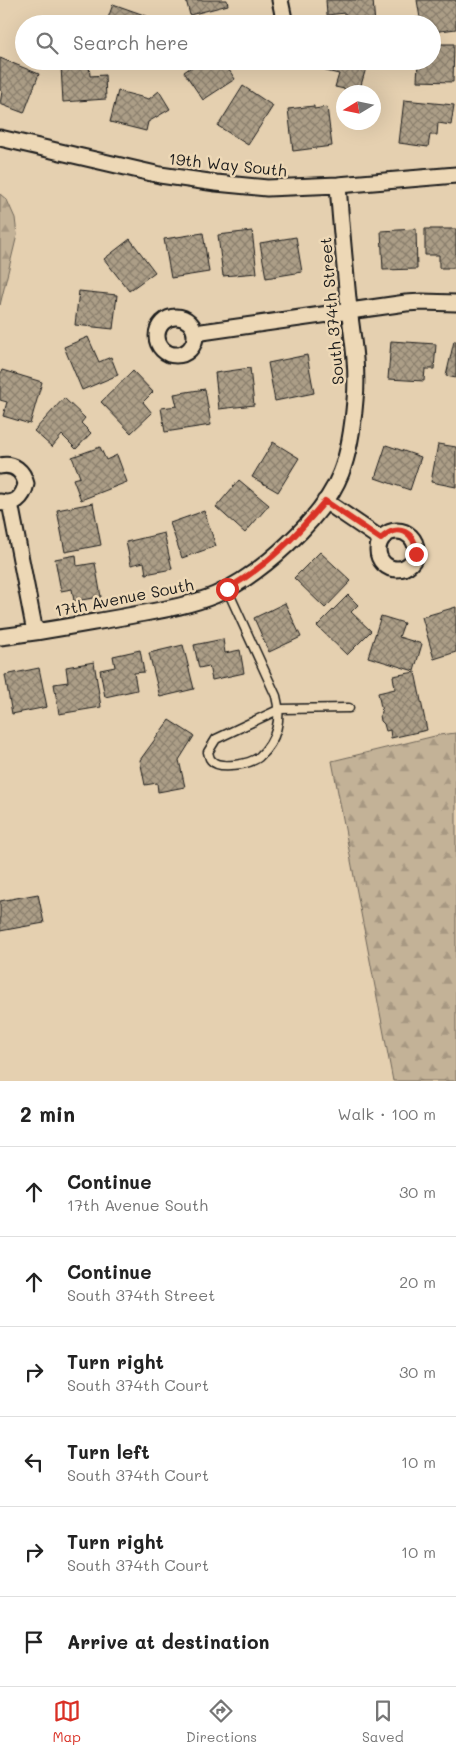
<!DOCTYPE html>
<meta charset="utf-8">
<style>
body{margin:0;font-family:Mali,sans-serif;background:#f6f6f6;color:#222}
.compass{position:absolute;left:336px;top:85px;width:45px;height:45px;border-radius:50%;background:#fff;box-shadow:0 5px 20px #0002;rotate:260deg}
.stop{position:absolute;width:15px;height:15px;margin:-11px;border:4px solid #d93025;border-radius:50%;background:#fff}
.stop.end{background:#d93025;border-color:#fff;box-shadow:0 1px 5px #0008}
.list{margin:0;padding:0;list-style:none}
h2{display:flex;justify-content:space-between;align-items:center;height:65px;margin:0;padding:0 20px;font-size:21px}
h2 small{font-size:16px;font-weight:400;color:#767676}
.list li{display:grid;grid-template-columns:32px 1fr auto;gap:15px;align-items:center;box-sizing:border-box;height:90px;padding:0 20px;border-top:1px solid #e0e0e0}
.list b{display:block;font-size:19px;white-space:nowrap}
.list p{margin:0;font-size:16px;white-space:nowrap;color:#767676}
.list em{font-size:16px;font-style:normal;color:#767676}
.icon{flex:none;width:28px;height:28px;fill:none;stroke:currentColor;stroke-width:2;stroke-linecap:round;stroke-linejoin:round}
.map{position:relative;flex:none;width:456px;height:1081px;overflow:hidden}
.search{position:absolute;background:#fff;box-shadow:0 5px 20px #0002;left:15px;right:15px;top:15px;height:55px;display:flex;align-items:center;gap:12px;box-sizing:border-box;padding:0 18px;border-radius:28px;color:#767676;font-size:19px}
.sheet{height:605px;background:#fff}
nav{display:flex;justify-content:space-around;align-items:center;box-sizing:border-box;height:70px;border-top:1px solid #e0e0e0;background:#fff;font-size:14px;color:#767676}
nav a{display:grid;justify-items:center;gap:2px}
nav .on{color:#d93025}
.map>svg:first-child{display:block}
</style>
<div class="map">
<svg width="456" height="1081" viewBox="0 0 456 1081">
<defs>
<pattern id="forest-firs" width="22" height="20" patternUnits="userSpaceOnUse" patternTransform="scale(1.25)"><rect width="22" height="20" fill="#c3b297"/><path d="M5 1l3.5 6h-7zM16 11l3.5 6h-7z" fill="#a79882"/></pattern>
<pattern id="building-cross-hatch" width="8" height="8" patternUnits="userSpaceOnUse" patternTransform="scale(1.25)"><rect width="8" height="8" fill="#ac9e87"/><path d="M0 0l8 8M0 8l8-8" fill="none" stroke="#8b806e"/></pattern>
</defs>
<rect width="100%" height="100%" fill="#e5d0b0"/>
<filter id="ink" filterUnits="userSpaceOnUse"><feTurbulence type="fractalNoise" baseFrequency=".02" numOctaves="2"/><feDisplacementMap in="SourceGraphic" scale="10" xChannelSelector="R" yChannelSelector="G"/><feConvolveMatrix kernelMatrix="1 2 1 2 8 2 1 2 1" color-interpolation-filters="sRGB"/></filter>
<g filter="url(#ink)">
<!-- forest -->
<path fill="url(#forest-firs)" stroke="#70675a" d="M 0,194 L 7,200 L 15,218 L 17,235 L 0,305 Z
M 456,733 L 456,1081 L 393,1081 L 332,761 L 439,735 Z"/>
<!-- building -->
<path fill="url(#building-cross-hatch)" stroke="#1c1c1c" d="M 186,0 L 227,0 L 228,5 L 190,15 Z
M 326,0 L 373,0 L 375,24 L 346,24 L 345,13 L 327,15 Z
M 417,0 L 456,0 L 456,29 L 432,32 L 432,24 L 421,24 Z
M 113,4 L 147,16 L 144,24 L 106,24 Z
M 432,44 L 454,44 L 453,82 L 417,81 L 418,61 L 432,61 Z
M 0,58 L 39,74 L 24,113 L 0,104 L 2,91 L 0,90 Z
M 200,61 L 223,61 L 235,79 L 203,100 L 184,72 Z
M 329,61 L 368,61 L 359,92 L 335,87 L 339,74 L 326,71 Z
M 89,64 L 90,76 L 105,75 L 106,99 L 63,102 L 61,66 Z
M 243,86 L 273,106 L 248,145 L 218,126 Z
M 118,91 L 149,99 L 159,91 L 170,109 L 148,122 L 146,131 L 110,122 Z
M 404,100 L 454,105 L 451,125 L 438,123 L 437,135 L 430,135 L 428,147 L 399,143 Z
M 314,106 L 314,109 L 327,107 L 332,146 L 293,151 L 288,109 Z
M 416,229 L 417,269 L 383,270 L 381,231 Z
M 425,229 L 456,229 L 456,268 L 439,268 L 439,255 L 425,255 Z
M 252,231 L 257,273 L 223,276 L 218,235 Z
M 203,233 L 209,272 L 171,278 L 164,239 Z
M 296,237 L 302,272 L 266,278 L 260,243 Z
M 130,239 L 155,272 L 129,291 L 104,259 Z
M 79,291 L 117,295 L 113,329 L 75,325 Z
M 88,337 L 99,362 L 111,357 L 118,375 L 82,390 L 64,347 Z
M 391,341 L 436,344 L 434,369 L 425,369 L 424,381 L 388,379 Z
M 454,341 L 456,341 L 456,378 L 446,376 Z
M 307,355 L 314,393 L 275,401 L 268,363 Z
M 250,368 L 254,405 L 219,409 L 215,373 Z
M 2,370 L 42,382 L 30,424 L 3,416 L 7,402 L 0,400 L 0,375 Z
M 133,371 L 153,392 L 143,402 L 152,413 L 131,433 L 101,402 Z
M 205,389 L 211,425 L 165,432 L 161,408 L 177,406 L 174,394 Z
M 64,398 L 85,418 L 81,423 L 91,433 L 76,449 L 62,435 L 52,447 L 34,431 Z
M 273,442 L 299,458 L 278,492 L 252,477 Z
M 438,444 L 456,447 L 456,487 L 431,482 Z
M 386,445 L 421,457 L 410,490 L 375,478 Z
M 100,447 L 106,460 L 117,455 L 127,482 L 81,500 L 73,479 L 80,477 L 72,457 Z
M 239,480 L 269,505 L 245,533 L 216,507 Z
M 93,503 L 101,545 L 65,552 L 57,510 Z
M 204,511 L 216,546 L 182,558 L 170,523 Z
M 164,533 L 172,569 L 146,574 L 144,562 L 131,565 L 126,542 Z
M 320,552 L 351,581 L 325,608 L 294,578 Z
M 76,555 L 77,566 L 95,563 L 101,597 L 74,601 L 72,589 L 61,591 L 55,559 Z
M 348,595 L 358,605 L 351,612 L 371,631 L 347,655 L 317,626 Z
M 285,603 L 301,637 L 269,652 L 254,618 Z
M 456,607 L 456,652 L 434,659 L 422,617 Z
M 381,616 L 404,623 L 399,637 L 422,644 L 414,671 L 368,657 Z
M 223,639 L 225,653 L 240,650 L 244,673 L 212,680 L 209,666 L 199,668 L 194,645 Z
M 183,645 L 194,689 L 160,697 L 149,653 Z
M 140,650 L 144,672 L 134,673 L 137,690 L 105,697 L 100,670 L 115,667 L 113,656 Z
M 94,662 L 101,707 L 59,714 L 54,684 L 68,682 L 66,667 Z
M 39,668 L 47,707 L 12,714 L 5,675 Z
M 415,672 L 427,730 L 391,738 L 390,730 L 386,731 L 384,724 L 381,721 L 380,715 L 382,712 L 378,693 L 395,689 L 393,676 Z
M 169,720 L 194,736 L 179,760 L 185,787 L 158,792 L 157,783 L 145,785 L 140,760 Z
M 38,894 L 44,923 L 0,931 L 0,901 Z"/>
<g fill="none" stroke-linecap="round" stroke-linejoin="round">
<!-- lane casing -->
<g stroke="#1c1c1c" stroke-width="11">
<path id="lane" d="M 227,589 L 276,696 C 282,718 277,741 259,757 C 250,764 219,770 211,760 C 209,758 209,755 208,752 L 216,739 L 280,709 L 349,708"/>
</g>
<!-- street casing -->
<g stroke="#1c1c1c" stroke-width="19">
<path id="street" d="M 280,0 L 285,24
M 0,138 L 160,175 L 216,183 L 267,188 L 338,185 L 456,175
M157 336a19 19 0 1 1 38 0a19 19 0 1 1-38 0Z
M 195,333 L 406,303 L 422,302 L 456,303
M 0,466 C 14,463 23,471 26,484 C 23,498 14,506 0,502
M 325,501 L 381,539
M 10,503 L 35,632
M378 550a19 19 0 1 1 38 0a19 19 0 1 1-38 0Z
M 0,637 C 41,632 82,624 123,617 C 154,611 186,607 215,595 C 259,576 323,519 341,473 C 350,450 353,425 355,400 C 358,369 353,340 349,309 C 345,268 341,226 338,185"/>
</g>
<!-- lane -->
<use href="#lane" stroke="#edd8b6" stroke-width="8"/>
<!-- street -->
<use href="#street" stroke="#edd8b6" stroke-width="15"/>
</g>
</g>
<g fill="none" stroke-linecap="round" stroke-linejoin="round" filter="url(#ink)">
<!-- route -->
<path stroke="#d93025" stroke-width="6" d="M 227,589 C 266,567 296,536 325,501 L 381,539 C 397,522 417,532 416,554"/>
</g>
<g text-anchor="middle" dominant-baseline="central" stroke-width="5" stroke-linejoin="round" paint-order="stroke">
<!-- street labels -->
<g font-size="16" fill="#1c1c1c" stroke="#edd8b6">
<text transform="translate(228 164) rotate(6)">19th Way South</text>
<text transform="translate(331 311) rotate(-95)">South 374th Street</text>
<text transform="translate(124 597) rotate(-11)">17th Avenue South</text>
</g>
</g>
</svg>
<svg class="compass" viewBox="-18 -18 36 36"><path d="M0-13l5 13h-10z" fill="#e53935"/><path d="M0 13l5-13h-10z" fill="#767676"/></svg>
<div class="stop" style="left:227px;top:589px"></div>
<div class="stop end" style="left:416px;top:554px"></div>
<div class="search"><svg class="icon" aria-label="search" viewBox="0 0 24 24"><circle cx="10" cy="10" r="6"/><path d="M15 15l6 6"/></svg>Search here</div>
</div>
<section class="sheet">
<h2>2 min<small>Walk · 100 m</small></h2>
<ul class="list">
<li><svg class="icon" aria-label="ahead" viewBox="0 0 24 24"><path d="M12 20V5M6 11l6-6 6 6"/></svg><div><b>Continue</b><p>17th Avenue South</p></div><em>30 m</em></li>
<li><svg class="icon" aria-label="ahead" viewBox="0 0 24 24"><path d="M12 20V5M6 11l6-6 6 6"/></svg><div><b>Continue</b><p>South 374th Street</p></div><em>20 m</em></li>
<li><svg class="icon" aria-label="right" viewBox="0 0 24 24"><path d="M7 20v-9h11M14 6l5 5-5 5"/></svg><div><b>Turn right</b><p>South 374th Court</p></div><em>30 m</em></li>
<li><svg class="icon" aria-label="left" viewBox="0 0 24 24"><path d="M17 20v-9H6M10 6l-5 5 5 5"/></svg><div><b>Turn left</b><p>South 374th Court</p></div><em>10 m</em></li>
<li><svg class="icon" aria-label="right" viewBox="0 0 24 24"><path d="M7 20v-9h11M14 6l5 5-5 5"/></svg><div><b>Turn right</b><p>South 374th Court</p></div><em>10 m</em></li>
<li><svg class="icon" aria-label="arrive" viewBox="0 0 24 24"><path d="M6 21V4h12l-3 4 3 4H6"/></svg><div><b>Arrive at destination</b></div></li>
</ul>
</section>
<nav>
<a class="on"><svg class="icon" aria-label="map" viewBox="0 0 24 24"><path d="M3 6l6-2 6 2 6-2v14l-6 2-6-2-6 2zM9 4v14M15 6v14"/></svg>Map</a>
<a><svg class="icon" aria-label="directions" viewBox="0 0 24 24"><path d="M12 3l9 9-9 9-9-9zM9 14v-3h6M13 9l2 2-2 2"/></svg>Directions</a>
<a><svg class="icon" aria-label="saved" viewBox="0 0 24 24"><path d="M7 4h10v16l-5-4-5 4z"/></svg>Saved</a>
</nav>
